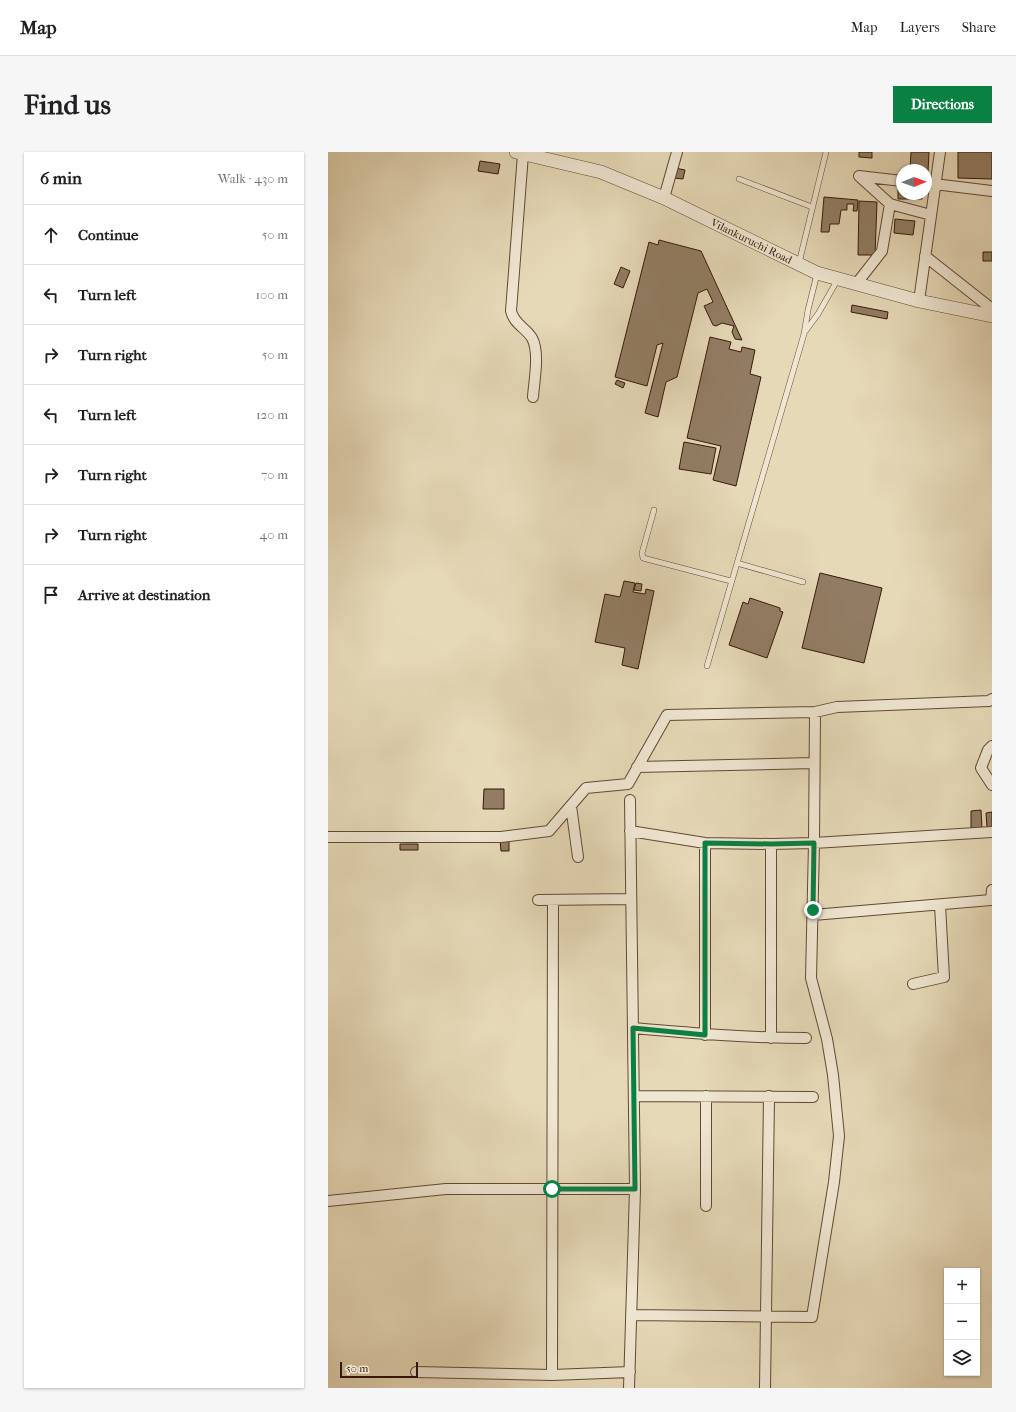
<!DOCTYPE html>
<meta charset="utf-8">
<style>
body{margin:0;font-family:"IM FELL French Canon",serif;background:#f6f6f6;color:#202124}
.controls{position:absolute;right:12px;bottom:12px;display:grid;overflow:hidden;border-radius:0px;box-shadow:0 1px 3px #0004}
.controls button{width:36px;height:36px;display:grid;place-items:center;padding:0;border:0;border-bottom:1px solid #e0e0e0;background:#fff;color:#202124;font:20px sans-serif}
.compass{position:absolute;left:568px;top:12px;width:36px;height:36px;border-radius:50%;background:#fff;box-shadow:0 1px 3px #0004;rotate:89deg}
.scale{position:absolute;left:12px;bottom:10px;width:78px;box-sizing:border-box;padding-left:4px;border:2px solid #361909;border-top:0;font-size:11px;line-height:14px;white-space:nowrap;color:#361909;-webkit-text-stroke:3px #efe6d1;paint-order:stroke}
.stop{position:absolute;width:12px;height:12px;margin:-9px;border:3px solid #0b8043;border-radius:50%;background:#fff}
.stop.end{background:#0b8043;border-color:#fff;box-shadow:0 1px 4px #0008}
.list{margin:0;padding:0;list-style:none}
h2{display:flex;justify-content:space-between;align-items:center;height:52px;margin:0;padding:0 16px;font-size:17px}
h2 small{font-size:13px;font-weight:400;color:#757577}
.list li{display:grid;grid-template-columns:26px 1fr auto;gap:12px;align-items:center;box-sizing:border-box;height:60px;padding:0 16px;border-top:1px solid #e0e0e0}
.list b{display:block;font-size:15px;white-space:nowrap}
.list em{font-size:13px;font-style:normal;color:#757577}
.icon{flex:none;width:22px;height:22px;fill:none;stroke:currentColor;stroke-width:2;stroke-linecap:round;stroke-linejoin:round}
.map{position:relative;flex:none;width:664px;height:1236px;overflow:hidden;border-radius:0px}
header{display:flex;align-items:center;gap:24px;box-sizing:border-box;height:56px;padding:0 20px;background:#fff;border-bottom:1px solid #e0e0e0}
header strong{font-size:19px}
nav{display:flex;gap:22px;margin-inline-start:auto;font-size:14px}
.intro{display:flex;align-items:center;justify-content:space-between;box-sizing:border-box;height:96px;padding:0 24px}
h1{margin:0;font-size:28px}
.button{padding:10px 18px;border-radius:0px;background:#0b8043;color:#fff;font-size:14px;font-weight:700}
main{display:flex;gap:24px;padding:0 24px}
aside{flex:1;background:#fff;border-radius:0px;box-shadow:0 1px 3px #0004}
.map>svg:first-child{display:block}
</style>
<header>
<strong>Map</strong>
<nav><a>Map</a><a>Layers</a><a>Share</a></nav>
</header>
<div class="intro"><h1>Find us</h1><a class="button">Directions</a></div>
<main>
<aside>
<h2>6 min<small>Walk · 430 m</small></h2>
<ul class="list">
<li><svg class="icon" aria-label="ahead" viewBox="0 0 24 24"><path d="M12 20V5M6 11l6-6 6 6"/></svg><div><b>Continue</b></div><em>50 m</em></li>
<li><svg class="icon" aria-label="left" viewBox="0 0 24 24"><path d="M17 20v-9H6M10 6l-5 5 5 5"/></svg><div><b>Turn left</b></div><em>100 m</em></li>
<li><svg class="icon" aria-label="right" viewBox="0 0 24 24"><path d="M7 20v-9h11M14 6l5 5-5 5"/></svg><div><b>Turn right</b></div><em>50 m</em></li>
<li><svg class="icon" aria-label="left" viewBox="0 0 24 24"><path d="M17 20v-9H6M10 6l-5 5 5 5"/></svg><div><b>Turn left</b></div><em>120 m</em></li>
<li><svg class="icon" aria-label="right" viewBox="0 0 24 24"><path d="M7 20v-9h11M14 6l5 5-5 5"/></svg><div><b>Turn right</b></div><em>70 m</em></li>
<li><svg class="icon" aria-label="right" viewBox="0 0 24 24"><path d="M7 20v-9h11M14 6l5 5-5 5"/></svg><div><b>Turn right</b></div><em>40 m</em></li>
<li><svg class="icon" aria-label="arrive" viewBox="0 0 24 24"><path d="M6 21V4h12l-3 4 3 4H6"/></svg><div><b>Arrive at destination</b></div></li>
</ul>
</aside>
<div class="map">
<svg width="664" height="1236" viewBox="0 0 664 1236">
<rect width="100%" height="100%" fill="#e6d9b8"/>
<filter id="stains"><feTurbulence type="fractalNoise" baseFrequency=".005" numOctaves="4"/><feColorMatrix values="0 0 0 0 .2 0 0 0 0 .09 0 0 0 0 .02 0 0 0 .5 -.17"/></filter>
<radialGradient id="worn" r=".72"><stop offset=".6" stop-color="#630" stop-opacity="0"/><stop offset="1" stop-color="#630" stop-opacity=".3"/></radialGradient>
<!-- building -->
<path fill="#927d64" stroke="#361909" d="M 531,0 L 544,0 L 544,6 L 531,5 Z
M 583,0 L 601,0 L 600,20 L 598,20 L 598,18 L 582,18 Z
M 630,0 L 664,0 L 664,27 L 630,26 Z
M 152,9 L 172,12 L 170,22 L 150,19 Z
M 347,16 L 357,18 L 355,27 L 346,26 Z
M 570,33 L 574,33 L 574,42 L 594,42 L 594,47 L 570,47 Z
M 496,45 L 530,48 L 529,59 L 525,59 L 526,52 L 519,52 L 519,58 L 513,58 L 511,72 L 502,72 L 501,80 L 493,80 Z
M 531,49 L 549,50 L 547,103 L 530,103 Z
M 567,67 L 587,69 L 585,83 L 566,81 Z
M 331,88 L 373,99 L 414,188 L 407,187 L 404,180 L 406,174 L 394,171 L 388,174 L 385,173 L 376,154 L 385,150 L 379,137 L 370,141 L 349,225 L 338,230 L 330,265 L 317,261 L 335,191 L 329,193 L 319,234 L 287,225 L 321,90 L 330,93 Z
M 655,100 L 664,100 L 664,109 L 655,109 Z
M 293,115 L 302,119 L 295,136 L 286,132 Z
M 524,153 L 560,160 L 559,167 L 523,160 Z
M 382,185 L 403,190 L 401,197 L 413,200 L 414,195 L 427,198 L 422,222 L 433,225 L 408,334 L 385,328 L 393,294 L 359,286 Z
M 289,228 L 297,231 L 295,236 L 287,232 Z
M 356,290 L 388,296 L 383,322 L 351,317 Z
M 492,421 L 554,436 L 536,511 L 474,496 Z
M 296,429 L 307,431 L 305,440 L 317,442 L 318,437 L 326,439 L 310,517 L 294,513 L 297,496 L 267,490 L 277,442 L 292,445 Z
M 308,431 L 314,432 L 313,439 L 306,438 Z
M 422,446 L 452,456 L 452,459 L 455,460 L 439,506 L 401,493 L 415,450 L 420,452 Z
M 156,637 L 176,637 L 176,657 L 155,657 Z
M 653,658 L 654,676 L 643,676 L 643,659 Z
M 664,660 L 664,676 L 659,676 L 658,661 Z
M 181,687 L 181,699 L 173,699 L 172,688 Z
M 72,692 L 90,692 L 90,698 L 72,698 Z"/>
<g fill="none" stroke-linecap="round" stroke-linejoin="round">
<!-- service casing -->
<g stroke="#624935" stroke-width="6">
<path id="service" d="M 411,27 L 484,55
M 471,111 L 498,0
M 476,181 L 490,162 L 510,127
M 326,358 L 314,401 L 315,406 L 403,429
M 409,411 L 475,430
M 379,514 L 476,182 L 480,158 L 489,122"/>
</g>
<!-- minor casing -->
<g stroke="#624935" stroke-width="12">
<path id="minor" d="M 195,2 L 183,159 C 186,172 198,176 204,186 C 212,201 206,229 205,245
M 574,29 L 531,24 L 562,52 L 603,63
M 598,31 L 664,39
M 336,46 L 349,0
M 597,104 L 664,157
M 529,131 L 554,99 L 562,52
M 591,149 L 612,0
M 487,560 L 486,691 L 664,680
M 664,594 L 660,598 L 653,616 L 664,633
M 309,615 L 486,611
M 243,654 L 250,705
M 302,679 L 377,691 L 443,692 L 486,691 L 483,826 L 499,887 L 505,923 L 511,984 L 506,1030 L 484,1165 L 303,1163
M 0,685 L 173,685 L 221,679 L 258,636 L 300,632 L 339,563 L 487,560 L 509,555 L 661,549 L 664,547
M 377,691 L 377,883
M 210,748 L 303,747
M 485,763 L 663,748 L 664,738
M 585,832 L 616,825 L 612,753
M 305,876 C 363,881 420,886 478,886
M 443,886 L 443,692
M 306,944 L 485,945
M 378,944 L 378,1054
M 0,1049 L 118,1037 L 307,1037
M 88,1220 L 224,1223 L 302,1220
M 224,1223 L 225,748
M 301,1236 L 307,1037 L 302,648
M 437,1236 L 441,944"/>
</g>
<!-- tertiary casing -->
<g stroke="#624935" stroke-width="14">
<g id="tertiary">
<path id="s1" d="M 188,0 L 273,20 L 336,46 L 489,121 L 591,149 L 664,164"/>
</g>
</g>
<!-- service -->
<use href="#service" stroke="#efe6d1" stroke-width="5"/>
<!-- minor -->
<use href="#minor" stroke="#efe6d1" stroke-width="10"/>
<!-- tertiary -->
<use href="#tertiary" stroke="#efe6d1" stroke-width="13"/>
</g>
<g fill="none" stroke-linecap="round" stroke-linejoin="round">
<!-- route -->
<path stroke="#0b8043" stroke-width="5" d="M 224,1037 L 307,1037 L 305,876 L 377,883 L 377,691 L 443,692 L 486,691 L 485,758"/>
</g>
<g text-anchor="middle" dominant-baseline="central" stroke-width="3.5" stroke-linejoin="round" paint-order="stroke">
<!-- street labels -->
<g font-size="11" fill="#361909" stroke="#efe6d1">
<text stroke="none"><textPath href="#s1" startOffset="253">Vilankuruchi Road</textPath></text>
</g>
</g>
<rect width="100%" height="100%" filter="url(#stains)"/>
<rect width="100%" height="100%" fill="url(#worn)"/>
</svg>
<div class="controls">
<button>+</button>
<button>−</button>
<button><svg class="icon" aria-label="layers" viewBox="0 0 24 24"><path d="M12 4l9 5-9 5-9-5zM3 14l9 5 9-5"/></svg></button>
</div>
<svg class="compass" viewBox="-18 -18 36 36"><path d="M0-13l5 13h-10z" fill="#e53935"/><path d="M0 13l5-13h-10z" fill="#757577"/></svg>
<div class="scale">50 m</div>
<div class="stop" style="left:224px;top:1037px"></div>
<div class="stop end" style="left:485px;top:758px"></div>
</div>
</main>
